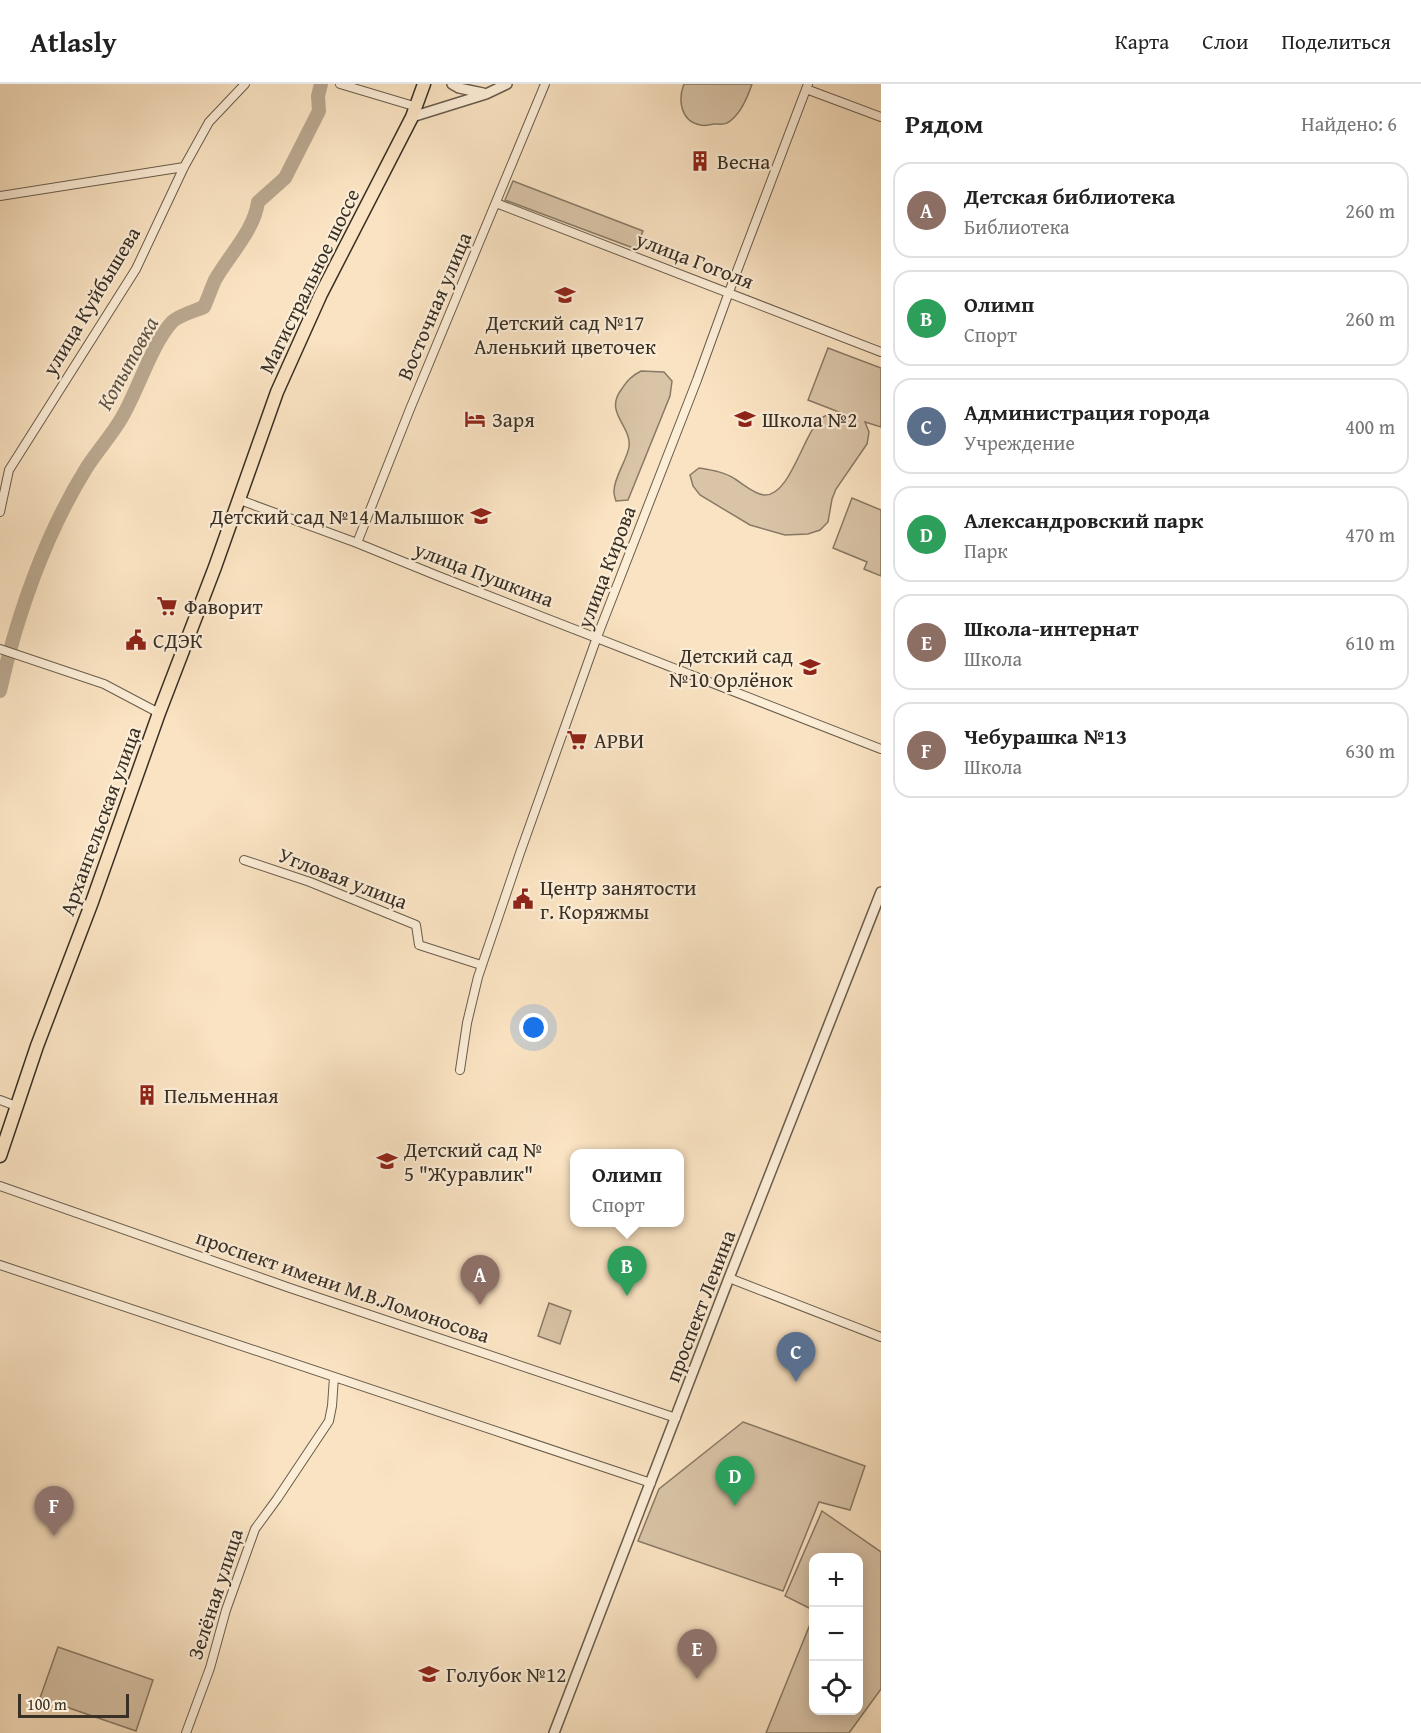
<!DOCTYPE html>
<html lang="ru">
<meta charset="utf-8">
<style>
body{margin:0;font-family:"Gentium Book Plus",serif;background:#f6f6f6;color:#222}
.controls{position:absolute;right:18px;bottom:18px;display:grid;overflow:hidden;border-radius:12px;box-shadow:0 3px 15px #0003}
.controls button{width:54px;height:54px;display:grid;place-items:center;padding:0;border:0;border-bottom:2px solid #e0e0e0;background:#fff;color:#222;font:30px sans-serif}
.scale{position:absolute;left:18px;bottom:15px;width:111px;box-sizing:border-box;padding-left:6px;border:3px solid #382f25;border-top:0;font-size:16px;line-height:21px;white-space:nowrap;color:#382f25;-webkit-text-stroke:4px #fcedd7;paint-order:stroke}
.you{position:absolute;left:534px;top:944px;width:21px;height:21px;margin:-15px;border:4px solid #fff;border-radius:50%;background:#1a73e8;box-shadow:0 0 0 9px #1a73e833}
.badge{display:grid;place-items:center;width:39px;height:39px;border-radius:50%;background:#2563eb;color:#fff;font-size:20px;font-weight:700}
.pin{position:absolute;translate:-50% -50px;filter:drop-shadow(0 2px 3px #0008)}
.pin::after{content:'';position:absolute;top:32px;width:21px;height:18px;background:inherit;clip-path:polygon(0 0,100% 0,50% 100%)}
.popup{position:absolute;left:570px;top:1065px;width:114px;height:78px;box-sizing:border-box;display:grid;place-content:center;border-radius:12px;background:#fff;filter:drop-shadow(0 2px 4px #0005);font-size:20px;white-space:nowrap;color:#767676}
.popup b{font-size:22px;color:#222}
.popup::after{content:'';position:absolute;left:50%;top:100%;margin-left:-12px;border:12px solid transparent;border-top-color:#fff}
.list{margin:0;padding:0;list-style:none}
h2{display:flex;justify-content:space-between;align-items:center;height:78px;margin:0;padding:0 24px;font-size:26px}
h2 small{font-size:20px;font-weight:400;color:#767676}
.list li{display:grid;grid-template-columns:39px 1fr auto;gap:18px;align-items:center;box-sizing:border-box;height:96px;margin:0 12px 12px;padding:0 12px;border:2px solid #e0e0e0;border-radius:18px}
.list b{display:block;font-size:22px;white-space:nowrap}
.list p{margin:0;font-size:20px;white-space:nowrap;color:#767676}
.list em{font-size:20px;font-style:normal;color:#767676}
.icon{flex:none;width:33px;height:33px;fill:none;stroke:currentColor;stroke-width:2;stroke-linecap:round;stroke-linejoin:round}
.map{position:relative;flex:none;width:881px;height:1649px;overflow:hidden}
header{display:flex;align-items:center;gap:36px;box-sizing:border-box;height:84px;padding:0 30px;background:#fff;border-bottom:2px solid #e0e0e0}
header strong{font-size:28px}
nav{display:flex;gap:33px;margin-inline-start:auto;font-size:21px}
main{display:flex}
aside{flex:1;background:#fff}
.map>svg:first-child{display:block}
</style>
<header>
<strong>Atlasly</strong>
<nav><a>Карта</a><a>Слои</a><a>Поделиться</a></nav>
</header>
<main>
<div class="map">
<svg width="881" height="1649" viewBox="0 0 881 1649">
<rect width="100%" height="100%" fill="#fae3c2"/>
<filter id="stains"><feTurbulence type="fractalNoise" baseFrequency=".00333" numOctaves="4"/><feColorMatrix values="0 0 0 0 .2 0 0 0 0 .09 0 0 0 0 .02 0 0 0 .5 -.17"/></filter>
<radialGradient id="worn" r=".72"><stop offset=".6" stop-color="#630" stop-opacity="0"/><stop offset="1" stop-color="#630" stop-opacity=".3"/></radialGradient>
<!-- green -->
<path fill="#d9c4a7" stroke="#887a66" stroke-width="1.5" d="M 684,0 L 752,0 C 748,12 740,32 727,39 C 724,41 718,40 714,40 C 710,41 704,42 700,41 C 680,37 678,15 684,0 Z
M 513,97 L 643,147 L 636,165 L 505,116 Z
M 828,264 L 881,284 L 881,343 L 865,338 L 869,348 L 867,360 L 836,405 L 832,415 L 828,438 L 820,446 L 808,450 L 785,451 L 750,441 L 700,411 L 693,402 L 690,391 L 699,384 C 711,386 725,388 735,395 C 743,400 754,410 764,411 C 792,413 805,340 825,332 C 830,330 838,331 844,330 L 808,316 Z
M 641,287 L 664,288 L 672,297 L 670,312 L 628,416 L 616,417 C 615,414 614,411 614,408 C 613,395 627,376 629,363 C 632,342 604,329 621,306 C 627,297 631,292 641,287 Z
M 852,414 L 881,426 L 881,492 L 864,485 L 867,478 L 833,464 Z
M 549,1219 L 571,1227 L 560,1260 L 538,1252 Z
M 743,1338 L 865,1382 L 850,1426 L 819,1418 L 783,1507 L 638,1457 L 659,1405 Z
M 822,1427 L 881,1468 L 881,1605 L 849,1649 L 766,1649 L 813,1533 L 814,1626 L 858,1626 L 858,1474 L 814,1474 L 813,1526 L 785,1512 Z
M 58,1563 L 153,1596 L 136,1647 L 40,1614 Z"/>
<g fill="none" stroke-linecap="round" stroke-linejoin="round">
<!-- river -->
<path stroke="#b8a68d" stroke-width="14" d="M 0,607 C 17,530 46,449 87,383 C 98,366 111,352 121,335 C 138,307 151,261 172,238 C 179,231 195,227 204,223 C 208,214 211,205 215,196 C 229,171 254,147 258,118 L 285,94 L 319,27 L 318,12 L 321,0"/>
<!-- minor casing -->
<g stroke="#685c4c" stroke-width="10">
<path id="minor" d="M 340,0 L 417,23
M 806,5 L 881,33
M 0,112 L 184,83
M 496,119 L 881,268
M 240,416 L 357,459 L 438,492 L 881,665
M 0,428 L 9,386 L 136,185 L 184,83 L 209,38 L 245,0
M 357,459 L 410,325 L 545,0
M 0,565 L 104,600 L 159,629
M 244,776 L 310,798 L 416,841 L 419,861 L 481,881
M 460,986 L 467,939 L 478,893 L 520,769 L 597,553 L 697,296 L 729,208 L 808,0
M 0,1016 L 16,1022
M 0,1102 L 290,1204 L 676,1334
M 0,1181 L 651,1399
M 729,1194 L 881,1253
M 186,1649 L 210,1584 L 226,1526 L 255,1445 L 277,1415 L 329,1337 L 332,1322 L 334,1293"/>
</g>
<!-- tertiary casing -->
<g stroke="#685c4c" stroke-width="12">
<path id="tertiary" d="M 452,0 L 459,4 L 483,9
M 412,33 L 486,10 L 507,0
M 554,1649 L 729,1194 L 881,808"/>
</g>
<!-- primary casing -->
<g stroke="#382f25" stroke-width="15">
<path id="primary" d="M 0,1072 L 37,962 L 92,818 L 159,629 L 215,483 L 277,308 L 321,210 L 412,33 L 424,0"/>
</g>
<!-- minor -->
<use href="#minor" stroke="#fcedd7" stroke-width="8"/>
<!-- tertiary -->
<use href="#tertiary" stroke="#fcedd7" stroke-width="9"/>
<!-- primary -->
<use href="#primary" stroke="#fae3c2" stroke-width="12"/>
</g>
<!-- icons -->
<defs>
<g id="building-bare" transform="scale(1.62)"><path d="M-4-6H4V6H1V3H-1V6H-4ZM-2.5-4.3h1.7v1.8h-1.7ZM.8-4.3h1.7v1.8H.8ZM-2.5-1h1.7V.8h-1.7ZM.8-1h1.7V.8H.8Z" fill="#8f2418" stroke="#fcedd7" stroke-width="2.5" paint-order="stroke"/></g>
<g id="school-bare" transform="scale(1.62)"><path d="M0-5L7-2L0 1L-7-2ZM-4 1L0 2.5L4 1V4Q0 6-4 4Z" fill="#8f2418" stroke="#fcedd7" stroke-width="2.5" paint-order="stroke"/></g>
<g id="hotel-bare" transform="scale(1.62)"><path d="M-6-4.5h1.5V1H6V5H4.5V3h-9V5H-6ZM-4 0a1.8 1.8 0 1 1 3.6 0ZM.5 0V-2.5h3Q6-2.5 6 0Z" fill="#8f2418" stroke="#fcedd7" stroke-width="2.5" paint-order="stroke"/></g>
<g id="supermarket-bare" transform="scale(1.62)"><path d="M-6-5.5h2.5l.6 2H6L4.5 2H-2.5L-4.4-4H-6ZM-1.5 3.2a1.3 1.3 0 1 0 .1 0ZM3 3.2a1.3 1.3 0 1 0 .1 0Z" fill="#8f2418" stroke="#fcedd7" stroke-width="2.5" paint-order="stroke"/></g>
<g id="civic-bare" transform="scale(1.62)"><path d="M-.6-6.5H3V-4.5H.6V-3L4-1V1h2V6H-6V1h2V-1L-.6-3ZM-1.2 2.5V6h2.4V2.5Z" fill="#8f2418" stroke="#fcedd7" stroke-width="2.5" paint-order="stroke"/></g>
</defs>
<g fill-rule="evenodd">
<use href="#building-bare" x="700" y="77"/>
<use href="#school-bare" x="565" y="211"/>
<use href="#hotel-bare" x="475" y="335"/>
<use href="#school-bare" x="745" y="335"/>
<use href="#school-bare" x="481" y="432"/>
<use href="#supermarket-bare" x="167" y="522"/>
<use href="#civic-bare" x="136" y="556"/>
<use href="#school-bare" x="810" y="583"/>
<use href="#supermarket-bare" x="577" y="656"/>
<use href="#civic-bare" x="523" y="815"/>
<use href="#building-bare" x="147" y="1011"/>
<use href="#school-bare" x="387" y="1077"/>
<use href="#school-bare" x="429" y="1590"/>
</g>
<g text-anchor="middle" dominant-baseline="central" stroke-width="4.5" stroke-linejoin="round" paint-order="stroke">
<!-- poi labels -->
<g font-size="21" fill="#382f25" stroke="#fcedd7" text-anchor="start">
<text x="717" y="77">Весна</text>
<text x="565" y="238" text-anchor="middle">Детский сад №17<tspan x="565" dy="24">Аленький цветочек</tspan></text>
<text x="492" y="335">Заря</text>
<text x="762" y="335">Школа №2</text>
<text x="464" y="432" text-anchor="end">Детский сад №14 Малышок</text>
<text x="184" y="522">Фаворит</text>
<text x="153" y="556">СДЭК</text>
<text x="793" y="571" text-anchor="end">Детский сад<tspan x="793" dy="24">№10 Орлёнок</tspan></text>
<text x="594" y="656">АРВИ</text>
<text x="540" y="803">Центр занятости<tspan x="540" dy="24">г. Коряжмы</tspan></text>
<text x="164" y="1011">Пельменная</text>
<text x="404" y="1065">Детский сад №<tspan x="404" dy="24">5 "Журавлик"</tspan></text>
<text x="446" y="1590">Голубок №12</text>
</g>
<!-- street labels -->
<g font-size="21" fill="#382f25" stroke="#fcedd7">
<text transform="translate(695 176) rotate(21)">улица Гоголя</text>
<text transform="translate(309 197) rotate(-64)">Магистральное шоссе</text>
<text transform="translate(91 217) rotate(-59)">улица Куйбышева</text>
<text transform="translate(434 222) rotate(-67)">Восточная улица</text>
<text transform="translate(606 483) rotate(-69)">улица Кирова</text>
<text transform="translate(484 490) rotate(21)">улица Пушкина</text>
<text transform="translate(100 737) rotate(-70)">Архангельская улица</text>
<text transform="translate(343 794) rotate(21)">Угловая улица</text>
<text transform="translate(343 1202) rotate(19)">проспект имени М.В.Ломоносова</text>
<text transform="translate(700 1222) rotate(-69)">проспект Ленина</text>
<text transform="translate(215 1510) rotate(-72)">Зелёная улица</text>
</g>
<!-- water labels -->
<g font-size="22" font-style="italic" fill="#5e5344" stroke="#fcedd7">
<text transform="translate(127 279) rotate(-61)">Копытовка</text>
</g>
</g>
<rect width="100%" height="100%" filter="url(#stains)"/>
<rect width="100%" height="100%" fill="url(#worn)"/>
</svg>
<div class="controls">
<button>+</button>
<button>−</button>
<button><svg class="icon" aria-label="locate" viewBox="0 0 24 24"><circle cx="12" cy="12" r="6"/><path d="M12 2v4M12 18v4M2 12h4M18 12h4"/></svg></button>
</div>
<div class="scale">100 m</div>
<div class="you"></div>
<div class="pin badge" style="left:480px;top:1221px;background:#8d6e63">A</div>
<div class="pin badge" style="left:627px;top:1212px;background:#2e9e5b">B</div>
<div class="popup"><b>Олимп</b>Спорт</div>
<div class="pin badge" style="left:796px;top:1298px;background:#5c6f8a">C</div>
<div class="pin badge" style="left:735px;top:1422px;background:#2e9e5b">D</div>
<div class="pin badge" style="left:697px;top:1595px;background:#8d6e63">E</div>
<div class="pin badge" style="left:54px;top:1452px;background:#8d6e63">F</div>
</div>
<aside>
<h2>Рядом<small>Найдено: 6</small></h2>
<ul class="list">
<li><span class="badge" style="background:#8d6e63">A</span><div><b>Детская библиотека</b><p>Библиотека</p></div><em>260 m</em></li>
<li><span class="badge" style="background:#2e9e5b">B</span><div><b>Олимп</b><p>Спорт</p></div><em>260 m</em></li>
<li><span class="badge" style="background:#5c6f8a">C</span><div><b>Администрация города</b><p>Учреждение</p></div><em>400 m</em></li>
<li><span class="badge" style="background:#2e9e5b">D</span><div><b>Александровский парк</b><p>Парк</p></div><em>470 m</em></li>
<li><span class="badge" style="background:#8d6e63">E</span><div><b>Школа-интернат</b><p>Школа</p></div><em>610 m</em></li>
<li><span class="badge" style="background:#8d6e63">F</span><div><b>Чебурашка №13</b><p>Школа</p></div><em>630 m</em></li>
</ul>
</aside>
</main>
